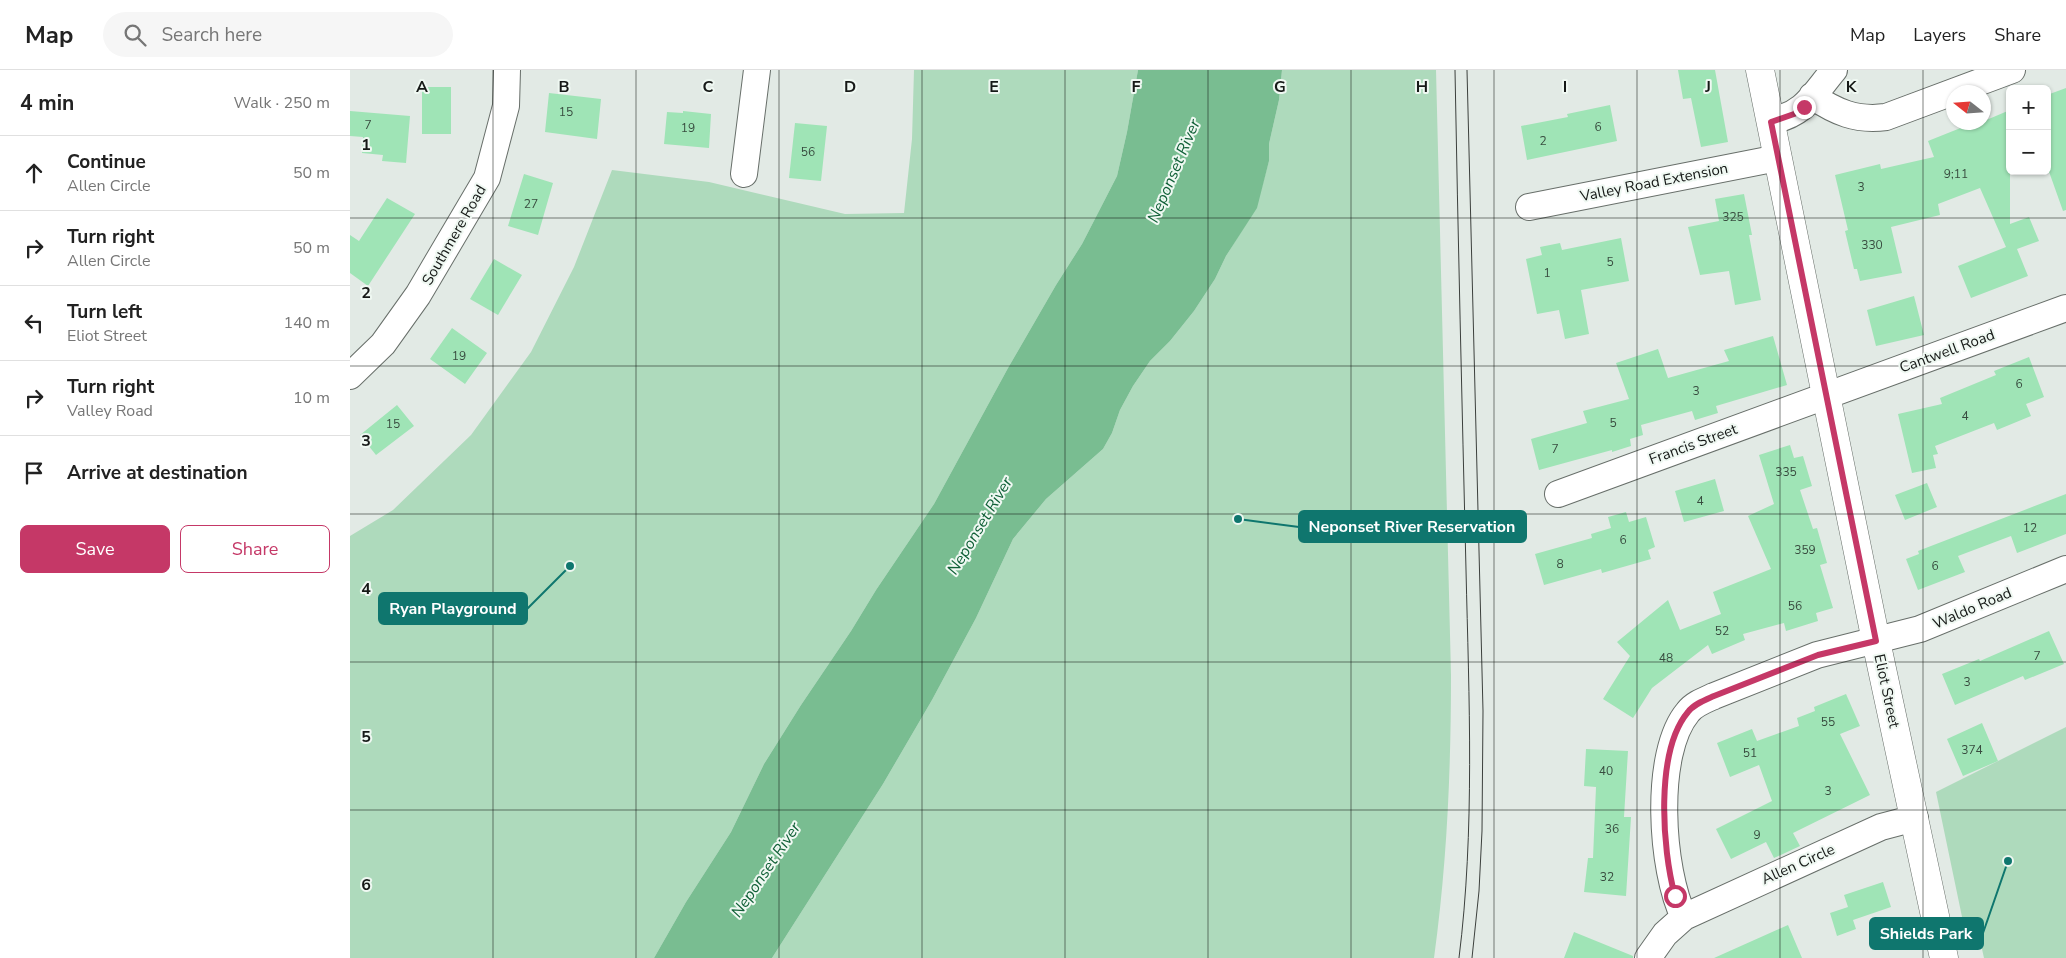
<!DOCTYPE html>
<meta charset="utf-8">
<style>
body{margin:0;font-family:"Nunito Sans",sans-serif;background:#f6f6f6;color:#222}
.controls{position:absolute;right:15px;top:15px;display:grid;overflow:hidden;border-radius:8px;box-shadow:0 1px 4px #0004}
.controls button{width:45px;height:45px;display:grid;place-items:center;padding:0;border:0;border-bottom:1px solid #e0e0e0;background:#fff;color:#222;font:25px sans-serif}
.compass{position:absolute;left:1596px;top:15px;width:45px;height:45px;border-radius:50%;background:#fff;box-shadow:0 1px 4px #0004;rotate:287deg}
.stop{position:absolute;width:15px;height:15px;margin:-11px;border:4px solid #c53867;border-radius:50%;background:#fff}
.stop.end{background:#c53867;border-color:#fff;box-shadow:0 1px 5px #0008}
.list{margin:0;padding:0;list-style:none}
h2{display:flex;justify-content:space-between;align-items:center;height:65px;margin:0;padding:0 20px;font-size:21px}
h2 small{font-size:16px;font-weight:400;color:#767676}
.list li{display:grid;grid-template-columns:32px 1fr auto;gap:15px;align-items:center;box-sizing:border-box;height:75px;padding:0 20px;border-top:1px solid #e0e0e0}
.list b{display:block;font-size:19px;white-space:nowrap}
.list p{margin:0;font-size:16px;white-space:nowrap;color:#767676}
.list em{font-size:16px;font-style:normal;color:#767676}
.actions{display:flex;gap:10px;padding:15px 20px}
.actions a{flex:1;padding:11px 0;border:1px solid #c53867;border-radius:8px;text-align:center;font-size:18px;color:#c53867}
.actions .main{background:#c53867;color:#fff}
.icon{flex:none;width:28px;height:28px;fill:none;stroke:currentColor;stroke-width:2;stroke-linecap:round;stroke-linejoin:round}
.map{position:relative;flex:none;width:1716px;height:888px;overflow:hidden}
header{display:flex;align-items:center;gap:30px;box-sizing:border-box;height:70px;padding:0 25px;background:#fff;border-bottom:1px solid #e0e0e0}
header strong{font-size:24px}
nav{display:flex;gap:28px;margin-inline-start:auto;font-size:18px}
.search{width:350px;height:45px;background:#f6f6f6;display:flex;align-items:center;gap:12px;box-sizing:border-box;padding:0 18px;border-radius:28px;color:#767676;font-size:19px}
main{display:flex}
aside{flex:1;background:#fff}
.map>svg:first-child{display:block}
</style>
<header>
<strong>Map</strong>
<div class="search"><svg class="icon" aria-label="search" viewBox="0 0 24 24"><circle cx="10" cy="10" r="6"/><path d="M15 15l6 6"/></svg>Search here</div>
<nav><a>Map</a><a>Layers</a><a>Share</a></nav>
</header>
<main>
<aside>
<h2>4 min<small>Walk · 250 m</small></h2>
<ul class="list">
<li><svg class="icon" aria-label="ahead" viewBox="0 0 24 24"><path d="M12 20V5M6 11l6-6 6 6"/></svg><div><b>Continue</b><p>Allen Circle</p></div><em>50 m</em></li>
<li><svg class="icon" aria-label="right" viewBox="0 0 24 24"><path d="M7 20v-9h11M14 6l5 5-5 5"/></svg><div><b>Turn right</b><p>Allen Circle</p></div><em>50 m</em></li>
<li><svg class="icon" aria-label="left" viewBox="0 0 24 24"><path d="M17 20v-9H6M10 6l-5 5 5 5"/></svg><div><b>Turn left</b><p>Eliot Street</p></div><em>140 m</em></li>
<li><svg class="icon" aria-label="right" viewBox="0 0 24 24"><path d="M7 20v-9h11M14 6l5 5-5 5"/></svg><div><b>Turn right</b><p>Valley Road</p></div><em>10 m</em></li>
<li><svg class="icon" aria-label="arrive" viewBox="0 0 24 24"><path d="M6 21V4h12l-3 4 3 4H6"/></svg><div><b>Arrive at destination</b></div></li>
</ul>
<div class="actions"><a class="main">Save</a><a>Share</a></div>
</aside>
<div class="map">
<svg width="1716" height="888" viewBox="0 0 1716 888">
<rect width="100%" height="100%" fill="#e2eae5"/>
<!-- green -->
<path fill="#aedabc" d="M 564,0 L 788,0 L 777,62 L 767,106 L 732,174 L 706,215 L 658,298 L 584,434 L 526,520 L 501,561 L 451,635 L 414,694 L 381,762 L 336,832 L 304,888 L 0,888 L 0,466 L 43,440 L 121,365 L 181,282 L 224,197 L 262,100 L 359,112 L 495,144 L 554,143 L 562,69 Z
M 932,0 L 1086,0 L 1101,605 C 1101,700 1097,794 1084,888 L 422,888 L 533,714 L 582,630 L 626,548 L 663,469 L 696,429 L 753,379 L 762,363 L 770,340 L 783,316 L 800,291 L 820,271 L 844,241 L 865,209 L 876,186 L 906,138 L 919,91 L 919,74 L 929,30 Z
M 1716,657 L 1716,888 L 1634,888 L 1628,861 L 1616,866 L 1586,722 Z"/>
<!-- water -->
<path fill="#79bd91" d="M 788,0 L 932,0 L 929,30 L 919,74 L 919,91 L 907,138 L 876,186 L 865,209 L 844,241 L 820,271 L 800,291 L 783,316 L 770,340 L 762,363 L 753,379 L 696,429 L 663,469 L 626,548 L 582,630 L 533,714 L 422,888 L 304,888 L 336,832 L 381,762 L 414,694 L 451,635 L 501,561 L 526,520 L 584,434 L 658,298 L 706,215 L 732,174 L 767,106 L 777,62 Z"/>
<!-- building -->
<path fill="#9fe4b6" d="M 1328,0 L 1365,0 L 1378,72 L 1351,77 L 1341,28 L 1333,29 Z
M 72,17 L 101,17 L 101,64 L 72,64 Z
M 1716,18 L 1716,140 L 1713,141 L 1697,96 L 1697,25 Z
M 199,23 L 251,29 L 247,69 L 195,62 Z
M 1260,35 L 1267,71 L 1177,90 L 1171,56 L 1218,47 L 1217,44 Z
M 1660,40 L 1660,154 L 1679,147 L 1689,171 L 1667,179 L 1678,206 L 1621,228 L 1608,196 L 1656,177 L 1630,118 L 1588,134 L 1590,145 L 1541,157 L 1552,203 L 1510,211 L 1507,199 L 1504,199 L 1495,161 L 1498,160 L 1485,105 L 1530,94 L 1531,99 L 1584,87 L 1578,71 L 1618,55 L 1634,52 L 1634,51 Z
M 0,41 L 60,46 L 56,93 L 32,91 L 33,85 L 12,83 L 13,67 L 0,66 Z
M 333,41 L 361,44 L 359,78 L 314,74 L 317,42 L 333,43 Z
M 445,53 L 477,56 L 471,111 L 439,108 Z
M 174,104 L 203,113 L 188,165 L 158,156 Z
M 1394,124 L 1402,165 L 1399,165 L 1411,230 L 1385,235 L 1379,201 L 1350,205 L 1338,157 L 1369,151 L 1365,129 Z
M 37,128 L 65,144 L 18,216 L 0,203 L 0,165 L 9,171 Z
M 1271,168 L 1279,211 L 1231,220 L 1239,264 L 1215,269 L 1209,240 L 1187,244 L 1176,189 L 1192,185 L 1190,177 L 1210,173 L 1212,180 Z
M 144,189 L 172,205 L 148,245 L 120,229 Z
M 1564,226 L 1574,265 L 1526,276 L 1517,240 Z
M 102,258 L 137,283 L 115,314 L 80,289 Z
M 1423,266 L 1437,315 L 1366,336 L 1368,343 L 1345,350 L 1342,341 L 1291,355 L 1293,365 L 1280,369 L 1281,376 L 1262,382 L 1262,380 L 1189,400 L 1181,369 L 1237,353 L 1233,341 L 1279,329 L 1266,293 L 1308,279 L 1318,308 L 1379,291 L 1374,280 Z
M 1679,287 L 1694,327 L 1676,334 L 1681,346 L 1647,360 L 1644,353 L 1585,376 L 1588,384 L 1583,385 L 1586,398 L 1562,403 L 1548,344 L 1592,334 L 1590,328 L 1646,305 L 1644,301 Z
M 47,335 L 64,356 L 26,385 L 10,365 Z
M 1440,375 L 1444,388 L 1453,386 L 1462,416 L 1450,420 L 1463,459 L 1467,458 L 1477,493 L 1470,495 L 1483,538 L 1466,543 L 1468,551 L 1436,561 L 1434,553 L 1393,564 L 1395,570 L 1362,584 L 1358,575 L 1302,618 L 1283,648 L 1253,629 L 1280,586 L 1267,572 L 1318,530 L 1330,560 L 1371,544 L 1363,522 L 1421,499 L 1398,446 L 1424,434 L 1409,385 Z
M 1365,409 L 1374,441 L 1334,452 L 1325,421 Z
M 1577,413 L 1587,437 L 1555,450 L 1545,425 Z
M 1716,424 L 1716,464 L 1667,483 L 1661,466 L 1608,486 L 1615,502 L 1568,520 L 1556,489 L 1569,484 L 1568,481 Z
M 1276,442 L 1279,452 L 1296,447 L 1305,477 L 1298,480 L 1301,489 L 1252,503 L 1251,499 L 1194,515 L 1185,484 L 1242,468 L 1241,464 L 1261,458 L 1258,447 Z
M 1699,561 L 1714,594 L 1675,610 L 1673,606 L 1605,635 L 1592,604 L 1629,589 L 1630,591 Z
M 1496,624 L 1510,656 L 1490,664 L 1520,725 L 1443,763 L 1450,776 L 1424,788 L 1416,772 L 1381,789 L 1366,759 L 1422,731 L 1409,695 L 1380,707 L 1367,673 L 1402,659 L 1407,671 L 1449,656 L 1447,648 L 1465,641 L 1464,637 Z
M 1632,653 L 1648,691 L 1613,706 L 1597,669 Z
M 1236,679 L 1278,681 L 1274,747 L 1281,747 L 1276,826 L 1234,822 L 1238,788 L 1243,788 L 1246,717 L 1234,716 Z
M 1533,812 L 1541,837 L 1503,850 L 1506,859 L 1487,866 L 1480,843 L 1498,837 L 1494,825 Z
M 1438,855 L 1452,888 L 1364,888 Z
M 1224,862 L 1283,886 L 1283,888 L 1214,888 Z"/>
<g fill="none" stroke-linecap="round" stroke-linejoin="round">
<!-- minor casing -->
<g stroke="#686f6a" stroke-width="28">
<path id="minor" d="M 1462,26 C 1486,42 1506,51 1536,47 L 1662,0
M 1421,51 C 1455,44 1463,25 1484,0
M 394,104 L 407,0
M 1179,137 L 1428,88
M 0,306 L 33,274 L 68,225 L 137,108 L 156,36 L 157,0
M 1208,424 L 1716,238
M 1334,847 C 1311,801 1303,683 1338,642 C 1344,634 1355,630 1364,626 L 1467,585 L 1570,559 L 1716,499
M 1298,888 L 1315,864 L 1334,847 L 1531,757 L 1565,748"/>
</g>
<!-- tertiary casing -->
<g stroke="#686f6a" stroke-width="29">
<path id="tertiary" d="M 1410,0 L 1526,571 L 1594,888"/>
</g>
<!-- minor -->
<use href="#minor" stroke="#fff" stroke-width="26"/>
<!-- tertiary -->
<use href="#tertiary" stroke="#fff" stroke-width="28"/>
<!-- tram -->
<path stroke="#3c403d" stroke-width="1" d="M 1105,0 C 1108,167 1112,333 1116,500 C 1119,629 1125,760 1109,888
M 1117,0 L 1133,641 L 1132,761 L 1129,821 L 1122,888"/>
</g>
<g fill="none" stroke-linecap="round" stroke-linejoin="round">
<!-- route -->
<path stroke="#c53867" stroke-width="6" d="M 1325,826 C 1312,779 1305,681 1338,642 C 1344,634 1355,630 1364,626 L 1468,585 L 1526,571 L 1421,52 L 1444,44 L 1454,37"/>
</g>
<!-- grid -->
<path fill="none" stroke="#161917" stroke-width="1" stroke-opacity="0.55" d="M 143,0 L 143,888M 286,0 L 286,888M 429,0 L 429,888M 572,0 L 572,888M 715,0 L 715,888M 858,0 L 858,888M 1001,0 L 1001,888M 1144,0 L 1144,888M 1287,0 L 1287,888M 1430,0 L 1430,888M 1573,0 L 1573,888M 0,148 L 1716,148M 0,296 L 1716,296M 0,444 L 1716,444M 0,592 L 1716,592M 0,740 L 1716,740"/>
<g text-anchor="middle" dominant-baseline="central" stroke-width="4" stroke-linejoin="round" paint-order="stroke">
<!-- number labels -->
<g font-size="12" fill="#384c3f">
<text x="216" y="42">15</text>
<text x="18" y="55">7</text>
<text x="1248" y="57">6</text>
<text x="338" y="58">19</text>
<text x="1193" y="71">2</text>
<text x="458" y="82">56</text>
<text x="1606" y="104">9;11</text>
<text x="1511" y="117">3</text>
<text x="181" y="134">27</text>
<text x="1383" y="147">325</text>
<text x="1522" y="175">330</text>
<text x="1260" y="192">5</text>
<text x="1197" y="203">1</text>
<text x="109" y="286">19</text>
<text x="1669" y="314">6</text>
<text x="1346" y="321">3</text>
<text x="1615" y="346">4</text>
<text x="1263" y="353">5</text>
<text x="43" y="354">15</text>
<text x="1205" y="379">7</text>
<text x="1436" y="402">335</text>
<text x="1350" y="431">4</text>
<text x="1680" y="458">12</text>
<text x="1273" y="470">6</text>
<text x="1455" y="480">359</text>
<text x="1210" y="494">8</text>
<text x="1585" y="496">6</text>
<text x="1445" y="536">56</text>
<text x="1372" y="561">52</text>
<text x="1687" y="586">7</text>
<text x="1316" y="588">48</text>
<text x="1617" y="612">3</text>
<text x="1478" y="652">55</text>
<text x="1622" y="680">374</text>
<text x="1400" y="683">51</text>
<text x="1256" y="701">40</text>
<text x="1478" y="721">3</text>
<text x="1262" y="759">36</text>
<text x="1407" y="765">9</text>
<text x="1257" y="807">32</text>
</g>
<!-- street labels -->
<g font-size="15" fill="#161917" stroke="#eff8f2">
<text transform="translate(1304 112) rotate(-11)">Valley Road Extension</text>
<text transform="translate(104 165) rotate(-60)">Southmere Road</text>
<text transform="translate(1597 281) rotate(-20)">Cantwell Road</text>
<text transform="translate(1343 374) rotate(-20)">Francis Street</text>
<text transform="translate(1622 538) rotate(-23)">Waldo Road</text>
<text transform="translate(1537 621) rotate(78)">Eliot Street</text>
<text transform="translate(1448 794) rotate(-24)">Allen Circle</text>
</g>
<!-- water labels -->
<g font-size="16" font-style="italic" fill="#106037" stroke="#eff8f2">
<text transform="translate(824 101) rotate(-67)">Neponset River</text>
<text transform="translate(630 456) rotate(-59)">Neponset River</text>
<text transform="translate(416 800) rotate(-56)">Neponset River</text>
</g>
</g>
<g font-size="16" text-anchor="middle" font-weight="bold" fill="#161917" stroke="#eff8f2" stroke-width="4" stroke-linejoin="round" paint-order="stroke">
<text x="72" y="22">A</text>
<text x="214" y="22">B</text>
<text x="358" y="22">C</text>
<text x="500" y="22">D</text>
<text x="644" y="22">E</text>
<text x="786" y="22">F</text>
<text x="930" y="22">G</text>
<text x="1072" y="22">H</text>
<text x="1215" y="22">I</text>
<text x="1358" y="22">J</text>
<text x="1501" y="22">K</text>
<text x="16" y="80">1</text>
<text x="16" y="228">2</text>
<text x="16" y="376">3</text>
<text x="16" y="524">4</text>
<text x="16" y="672">5</text>
<text x="16" y="820">6</text>
</g>
<!-- callouts -->
<path fill="none" stroke="#0f766e" stroke-width="2" d="M888 449L949 457M220 496L177 539M1658 791L1633 863"/>
<g fill="#0f766e" stroke="#eff8f2" stroke-width="2">
<circle cx="888" cy="449" r="5"/>
<circle cx="220" cy="496" r="5"/>
<circle cx="1658" cy="791" r="5"/>
</g>
<g fill="#0f766e" stroke="#0f766e" stroke-width="2">
<rect x="949" y="441" width="227" height="31" rx="5"/>
<rect x="29" y="523" width="148" height="31" rx="5"/>
<rect x="1520" y="848" width="113" height="31" rx="5"/>
</g>
<g font-size="16" text-anchor="middle" font-weight="bold" fill="#fff">
<text x="1062" y="462">Neponset River Reservation</text>
<text x="103" y="544">Ryan Playground</text>
<text x="1576" y="869">Shields Park</text>
</g>
</svg>
<div class="controls">
<button>+</button>
<button>−</button>
</div>
<svg class="compass" viewBox="-18 -18 36 36"><path d="M0-13l5 13h-10z" fill="#e53935"/><path d="M0 13l5-13h-10z" fill="#767676"/></svg>
<div class="stop" style="left:1325px;top:826px"></div>
<div class="stop end" style="left:1454px;top:37px"></div>
</div>
</main>
